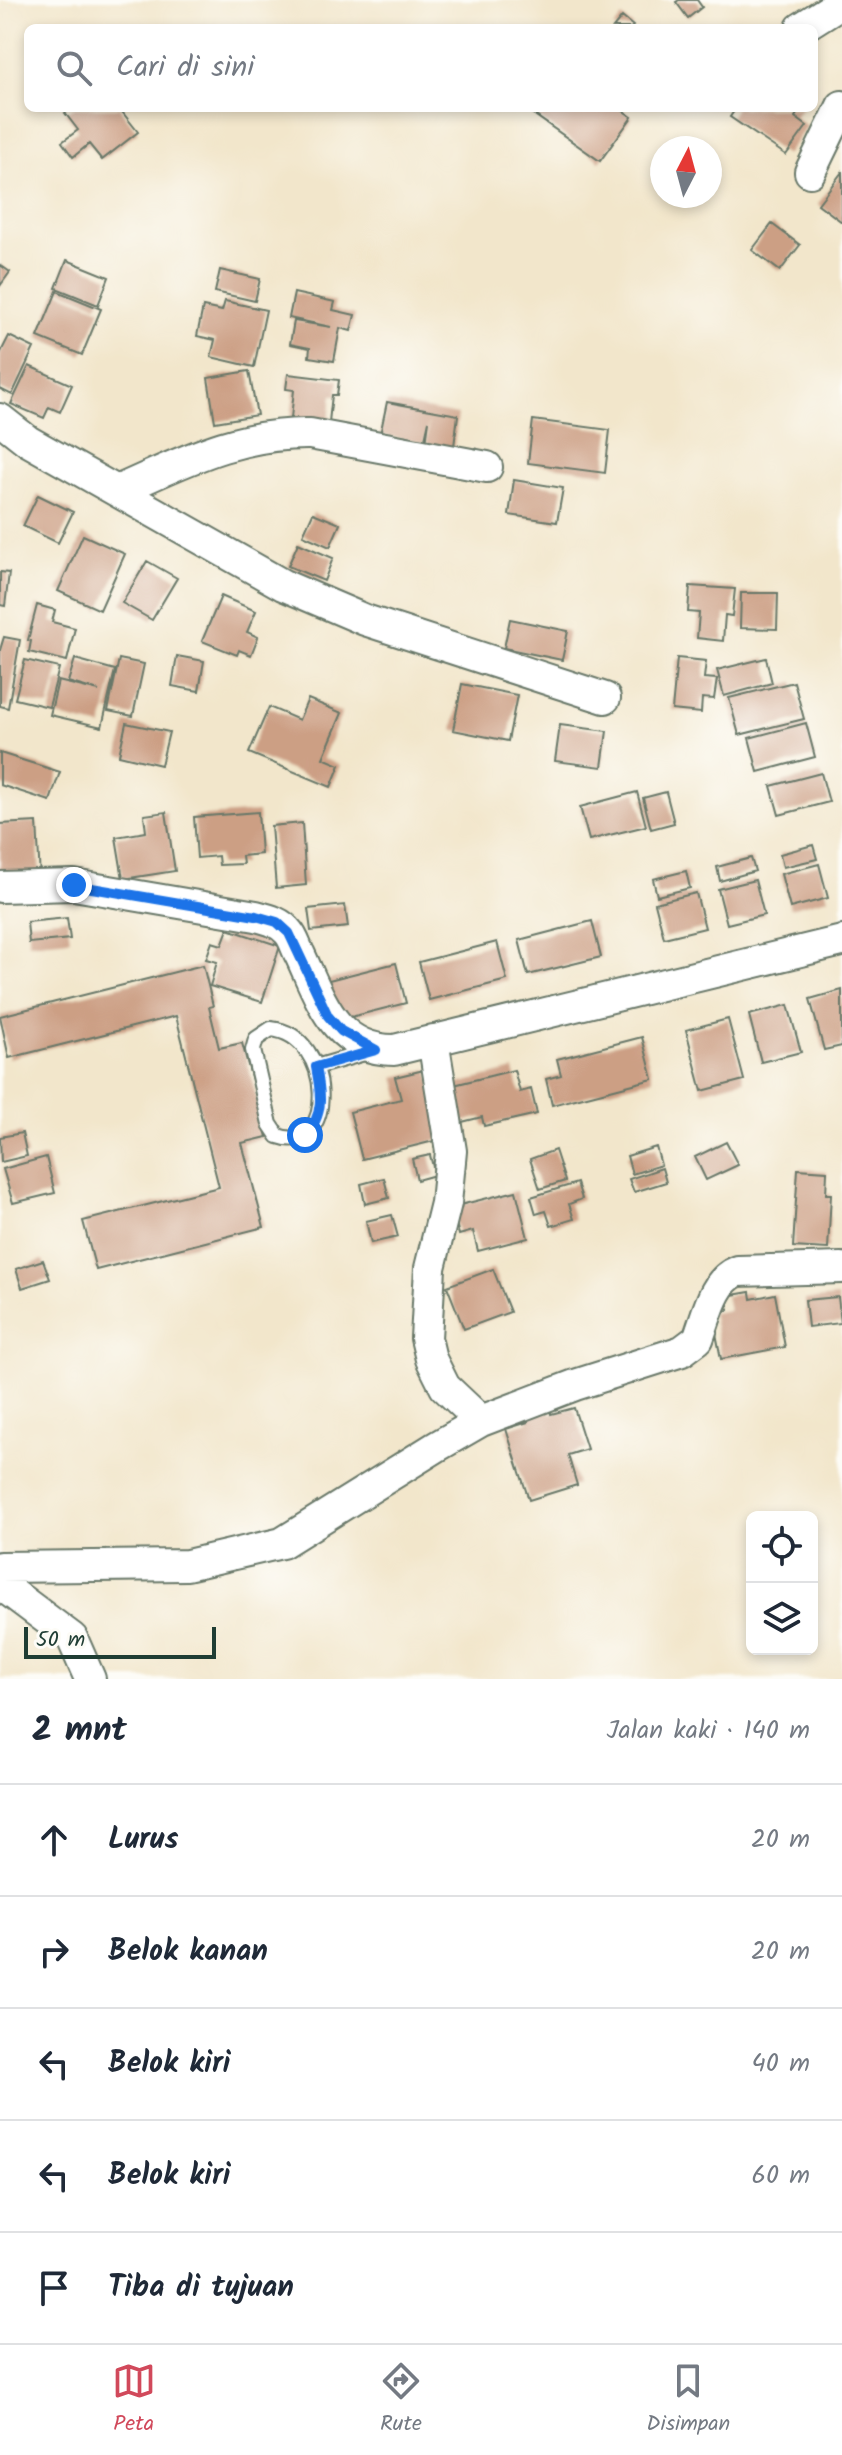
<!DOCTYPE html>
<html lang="id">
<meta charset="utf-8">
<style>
body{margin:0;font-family:Kalam,sans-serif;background:#f2f2f3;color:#1f2937}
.controls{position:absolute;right:24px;bottom:24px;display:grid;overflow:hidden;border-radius:12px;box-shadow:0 4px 12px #0003}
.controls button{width:72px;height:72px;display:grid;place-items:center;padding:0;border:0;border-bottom:2px solid #e0e1e3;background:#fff;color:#1f2937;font:40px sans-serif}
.compass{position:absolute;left:650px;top:136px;width:72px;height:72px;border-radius:50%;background:#fff;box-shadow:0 4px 12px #0003;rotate:6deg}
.scale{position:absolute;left:24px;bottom:20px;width:192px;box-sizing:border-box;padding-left:8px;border:4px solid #1f3d34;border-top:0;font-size:22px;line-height:28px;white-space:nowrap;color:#1f3d34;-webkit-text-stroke:6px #fdfcf7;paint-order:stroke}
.stop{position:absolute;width:24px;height:24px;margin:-18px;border:6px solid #1a73e8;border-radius:50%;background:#fff}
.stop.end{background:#1a73e8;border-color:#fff;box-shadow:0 2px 8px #0008}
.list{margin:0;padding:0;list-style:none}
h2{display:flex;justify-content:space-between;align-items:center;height:104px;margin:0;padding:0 32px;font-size:34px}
h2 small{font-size:26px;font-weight:400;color:#747a83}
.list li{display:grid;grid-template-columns:52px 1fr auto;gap:24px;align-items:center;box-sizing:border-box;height:112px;padding:0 32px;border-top:2px solid #e0e1e3}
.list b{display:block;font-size:30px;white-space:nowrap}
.list em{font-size:26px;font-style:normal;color:#747a83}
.icon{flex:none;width:44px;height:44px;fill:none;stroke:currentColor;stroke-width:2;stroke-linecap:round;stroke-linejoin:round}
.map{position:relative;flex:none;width:842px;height:1679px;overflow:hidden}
.search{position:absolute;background:#fff;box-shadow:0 4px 12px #0003;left:24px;right:24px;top:24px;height:88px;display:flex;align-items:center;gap:20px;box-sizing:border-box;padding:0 28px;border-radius:12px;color:#747a83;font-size:30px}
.sheet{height:664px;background:#fff}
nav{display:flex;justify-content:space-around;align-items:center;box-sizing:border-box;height:112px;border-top:2px solid #e0e1e3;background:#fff;font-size:22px;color:#747a83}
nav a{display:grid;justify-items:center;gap:4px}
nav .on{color:#d1495b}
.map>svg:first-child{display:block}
</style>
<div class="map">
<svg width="842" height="1679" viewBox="0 0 842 1679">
<rect width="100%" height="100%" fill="#fdfcf7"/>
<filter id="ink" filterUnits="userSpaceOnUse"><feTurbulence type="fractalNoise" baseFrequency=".0125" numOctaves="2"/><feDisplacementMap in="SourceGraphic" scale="16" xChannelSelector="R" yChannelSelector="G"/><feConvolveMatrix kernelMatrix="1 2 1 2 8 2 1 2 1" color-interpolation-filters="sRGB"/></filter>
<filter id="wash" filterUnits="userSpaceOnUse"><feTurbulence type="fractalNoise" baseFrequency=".006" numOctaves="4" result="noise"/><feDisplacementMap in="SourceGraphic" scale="32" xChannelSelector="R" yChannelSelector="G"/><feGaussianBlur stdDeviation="1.8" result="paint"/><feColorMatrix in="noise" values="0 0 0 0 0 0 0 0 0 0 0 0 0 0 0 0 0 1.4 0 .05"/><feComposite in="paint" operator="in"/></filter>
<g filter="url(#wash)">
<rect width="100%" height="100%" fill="#f2e6cb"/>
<g id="blocks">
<!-- building -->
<path fill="#cc9f84" d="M 679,0 L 697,0 L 702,7 L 688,18 L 676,2 Z
M 622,17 L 633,26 L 631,28 L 613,28 Z
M 72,108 L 119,108 L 138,132 L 102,160 L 89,144 L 73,157 L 62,142 L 78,130 L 65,113 Z
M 532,108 L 619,108 L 632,117 L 600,161 L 529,111 Z
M 736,108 L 801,108 L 795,117 L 807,126 L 786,155 L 730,117 Z
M 842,172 L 842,222 L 818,204 Z
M 772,224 L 800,245 L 780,271 L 752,250 Z
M 67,260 L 109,277 L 98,305 L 56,288 Z
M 0,265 L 10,272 L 0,286 Z
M 220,270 L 260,279 L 255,301 L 215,292 Z
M 57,291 L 101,309 L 82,355 L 38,337 Z
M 294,293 L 335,302 L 333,310 L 355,315 L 351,331 L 340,328 L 334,361 L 309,357 L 310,348 L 290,344 L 294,321 L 331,327 L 289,318 Z
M 225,301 L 266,310 L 254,367 L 211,357 L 215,340 L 197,336 L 203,307 L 222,311 Z
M 9,336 L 34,348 L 12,395 L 0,389 L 0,354 Z
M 29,366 L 72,385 L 60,412 L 49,407 L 44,418 L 11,404 Z
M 249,371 L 257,415 L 215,422 L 208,378 Z
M 288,374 L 339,380 L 337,395 L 332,395 L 329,422 L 291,418 L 294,390 L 286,389 Z
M 387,402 L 458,415 L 453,454 L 426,443 L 429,421 L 424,443 L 380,435 Z
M 533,420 L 610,430 L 605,473 L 528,463 Z
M 514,480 L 563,488 L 557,522 L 509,515 Z
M 38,495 L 73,512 L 58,543 L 23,526 Z
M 313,513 L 340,524 L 330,547 L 303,535 Z
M 83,535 L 125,554 L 100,610 L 58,591 Z
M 298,543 L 333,558 L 324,581 L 288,566 Z
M 147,561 L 177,578 L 152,620 L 122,603 Z
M 0,572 L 9,573 L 5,606 L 0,605 Z
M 690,586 L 735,589 L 732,616 L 725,615 L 723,641 L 697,638 L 699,613 L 688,612 Z
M 741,593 L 778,593 L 777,629 L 740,628 Z
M 221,596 L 256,611 L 247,632 L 258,637 L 251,655 L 239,650 L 237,655 L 202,641 Z
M 37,605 L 55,610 L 52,622 L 75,628 L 67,661 L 29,652 L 31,641 L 28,640 Z
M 510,619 L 568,631 L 562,660 L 504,648 Z
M 4,637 L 20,640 L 8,708 L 0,706 L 0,650 Z
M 177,656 L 204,661 L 199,691 L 172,686 Z
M 677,658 L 706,661 L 704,678 L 717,679 L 714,699 L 702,698 L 701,713 L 672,710 Z
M 766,658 L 772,683 L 724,696 L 717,670 Z
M 75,659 L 115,670 L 102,727 L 50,715 L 58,681 L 99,691 L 68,682 Z
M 119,659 L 144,664 L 133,716 L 108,711 Z
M 25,660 L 59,668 L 49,707 L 15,699 Z
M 794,682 L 804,719 L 739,735 L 729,698 Z
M 462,684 L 517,695 L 508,741 L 453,730 Z
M 308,699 L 342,713 L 323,758 L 340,765 L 331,787 L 249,753 L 269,707 L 299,720 Z
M 126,723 L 169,732 L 161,765 L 119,755 Z
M 806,723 L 815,757 L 758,772 L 749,738 Z
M 560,725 L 607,731 L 602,767 L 555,761 Z
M 0,753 L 60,772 L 50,801 L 0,785 Z
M 821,773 L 829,802 L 779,815 L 771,786 Z
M 637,792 L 646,826 L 589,840 L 580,807 Z
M 666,792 L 674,823 L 651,829 L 643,798 Z
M 166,812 L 175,871 L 123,879 L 116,837 L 146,832 L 144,815 Z
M 258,812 L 261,854 L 242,856 L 243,864 L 219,865 L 218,856 L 197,858 L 194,817 Z
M 37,822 L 40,879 L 0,881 L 0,824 Z
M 302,823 L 306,885 L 276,888 L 271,826 Z
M 813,845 L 817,859 L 783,867 L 780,854 Z
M 751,858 L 755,871 L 720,881 L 717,867 Z
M 819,864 L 828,898 L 790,908 L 781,874 Z
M 686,871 L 690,888 L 657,896 L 653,879 Z
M 755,880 L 764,915 L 727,924 L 718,889 Z
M 696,893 L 705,928 L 664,938 L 655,903 Z
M 345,905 L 348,927 L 311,931 L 308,909 Z
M 67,918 L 70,939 L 29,943 L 27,922 Z
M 592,921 L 601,957 L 528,975 L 519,940 Z
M 228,929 L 280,946 L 262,1002 L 210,986 L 217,962 L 206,959 L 212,942 L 222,945 Z
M 497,942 L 507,980 L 429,1000 L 419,962 Z
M 396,963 L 406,1003 L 335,1021 L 325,981 Z
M 203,965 L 213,1006 L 209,1007 L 219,1048 L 242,1043 L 267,1137 L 242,1143 L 264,1227 L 96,1270 L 83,1221 L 219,1187 L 176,1016 L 9,1058 L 0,1016 Z
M 842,990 L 842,1046 L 824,1050 L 810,999 Z
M 788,1005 L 801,1052 L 761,1062 L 749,1015 Z
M 728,1019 L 744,1080 L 702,1091 L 686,1030 Z
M 642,1037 L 653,1079 L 552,1105 L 546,1079 L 561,1075 L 557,1059 Z
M 428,1069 L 446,1138 L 362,1159 L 350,1112 L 401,1099 L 395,1077 Z
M 514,1070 L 520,1092 L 531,1089 L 537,1114 L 484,1126 L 482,1117 L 462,1122 L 458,1107 L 446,1087 Z
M 22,1133 L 27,1156 L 1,1162 L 0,1137 Z
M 726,1142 L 738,1165 L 706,1180 L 695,1157 Z
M 656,1147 L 661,1165 L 632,1174 L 627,1156 Z
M 555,1150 L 565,1181 L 540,1189 L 530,1159 Z
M 430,1155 L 435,1175 L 417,1180 L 412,1159 Z
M 46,1157 L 55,1193 L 13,1203 L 3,1169 Z
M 662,1168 L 666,1182 L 634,1192 L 629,1179 Z
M 798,1169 L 827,1171 L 826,1194 L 831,1194 L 828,1249 L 793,1247 Z
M 384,1178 L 389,1198 L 365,1204 L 361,1184 Z
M 577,1183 L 582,1199 L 569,1204 L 574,1219 L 551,1226 L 546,1211 L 536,1214 L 531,1197 Z
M 516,1191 L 528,1238 L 478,1251 L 473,1231 L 459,1235 L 452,1207 Z
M 392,1215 L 398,1237 L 371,1243 L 366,1221 Z
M 43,1260 L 50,1279 L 22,1288 L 16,1269 Z
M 493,1269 L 510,1312 L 464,1329 L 447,1286 Z
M 750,1292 L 751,1299 L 775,1294 L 785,1347 L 721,1359 L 712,1313 L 729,1310 L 726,1296 Z
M 838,1297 L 841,1323 L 808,1327 L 805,1300 Z
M 574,1408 L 587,1449 L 568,1455 L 577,1485 L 529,1500 L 506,1429 L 528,1422 L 527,1417 L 550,1410 L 551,1414 Z"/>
</g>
</g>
<g filter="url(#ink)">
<use href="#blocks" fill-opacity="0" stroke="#697869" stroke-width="2"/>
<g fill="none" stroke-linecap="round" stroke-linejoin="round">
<!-- lane casing -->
<g stroke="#697869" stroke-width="18">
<path id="lane" d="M 271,1029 C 335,1035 337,1157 278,1136 L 270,1124 L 253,1050 L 256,1039 Z
M 316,1067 L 371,1051"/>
</g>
<!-- street casing -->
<g stroke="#697869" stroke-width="34">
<path id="street" d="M 801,28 L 842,2
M 810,172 L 842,106
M 0,419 L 28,441 L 283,585 L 365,620 L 605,698
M 117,491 C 183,462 235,433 310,434 L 487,467
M 0,887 L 74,885 L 256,916 C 268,919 281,922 289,933 C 294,939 296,948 300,955 C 321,1000 335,1050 394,1050 L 842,941
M 433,1040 L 451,1151 L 446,1203 L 430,1268 L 426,1338 L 431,1359 L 445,1387 L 481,1421
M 0,1567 L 187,1565 L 282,1543 L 436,1447 L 481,1421 L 575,1385 L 682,1351 L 698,1339 C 707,1316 713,1280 738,1271 L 842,1268
M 0,1584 L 72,1638 L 90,1679"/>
</g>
<!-- lane -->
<use href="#lane" stroke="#fff" stroke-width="14"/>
<!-- street -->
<use href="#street" stroke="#fff" stroke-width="30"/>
</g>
</g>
<g fill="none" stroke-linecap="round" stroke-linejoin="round" filter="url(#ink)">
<!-- route -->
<path stroke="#1a73e8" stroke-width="10" d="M 74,885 L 256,916 L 277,922 L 289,933 L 328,1016 L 341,1031 L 376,1050 L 316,1067 C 321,1093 325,1115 305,1135"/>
</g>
</svg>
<div class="controls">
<button><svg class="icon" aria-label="locate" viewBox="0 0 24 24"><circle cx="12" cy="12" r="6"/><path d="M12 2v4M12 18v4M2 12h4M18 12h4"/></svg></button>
<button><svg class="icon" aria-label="layers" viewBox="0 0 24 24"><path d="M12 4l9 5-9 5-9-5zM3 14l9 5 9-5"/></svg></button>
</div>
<svg class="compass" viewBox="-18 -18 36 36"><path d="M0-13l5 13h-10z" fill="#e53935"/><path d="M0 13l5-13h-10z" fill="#747a83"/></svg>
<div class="scale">50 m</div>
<div class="stop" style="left:305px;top:1135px"></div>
<div class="stop end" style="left:74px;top:885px"></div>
<div class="search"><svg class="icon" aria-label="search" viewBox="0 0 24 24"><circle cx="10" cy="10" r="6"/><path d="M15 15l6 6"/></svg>Cari di sini</div>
</div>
<section class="sheet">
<h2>2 mnt<small>Jalan kaki · 140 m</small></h2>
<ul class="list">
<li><svg class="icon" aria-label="ahead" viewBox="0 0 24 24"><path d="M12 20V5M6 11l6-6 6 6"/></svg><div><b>Lurus</b></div><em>20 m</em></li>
<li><svg class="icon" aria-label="right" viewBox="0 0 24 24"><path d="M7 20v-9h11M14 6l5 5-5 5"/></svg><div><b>Belok kanan</b></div><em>20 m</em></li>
<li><svg class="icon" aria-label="left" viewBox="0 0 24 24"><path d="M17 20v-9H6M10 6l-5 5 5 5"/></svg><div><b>Belok kiri</b></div><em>40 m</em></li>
<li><svg class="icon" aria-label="left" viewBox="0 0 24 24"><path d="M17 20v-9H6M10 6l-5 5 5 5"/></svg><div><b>Belok kiri</b></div><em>60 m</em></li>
<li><svg class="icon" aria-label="arrive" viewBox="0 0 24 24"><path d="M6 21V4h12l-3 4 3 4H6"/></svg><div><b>Tiba di tujuan</b></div></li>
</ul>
</section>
<nav>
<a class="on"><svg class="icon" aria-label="map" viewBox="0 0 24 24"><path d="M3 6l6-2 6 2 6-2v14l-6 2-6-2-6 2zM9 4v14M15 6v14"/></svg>Peta</a>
<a><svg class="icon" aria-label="directions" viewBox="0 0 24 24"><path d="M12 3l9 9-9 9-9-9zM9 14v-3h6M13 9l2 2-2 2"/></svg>Rute</a>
<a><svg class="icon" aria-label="saved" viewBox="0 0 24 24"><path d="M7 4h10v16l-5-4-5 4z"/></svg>Disimpan</a>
</nav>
